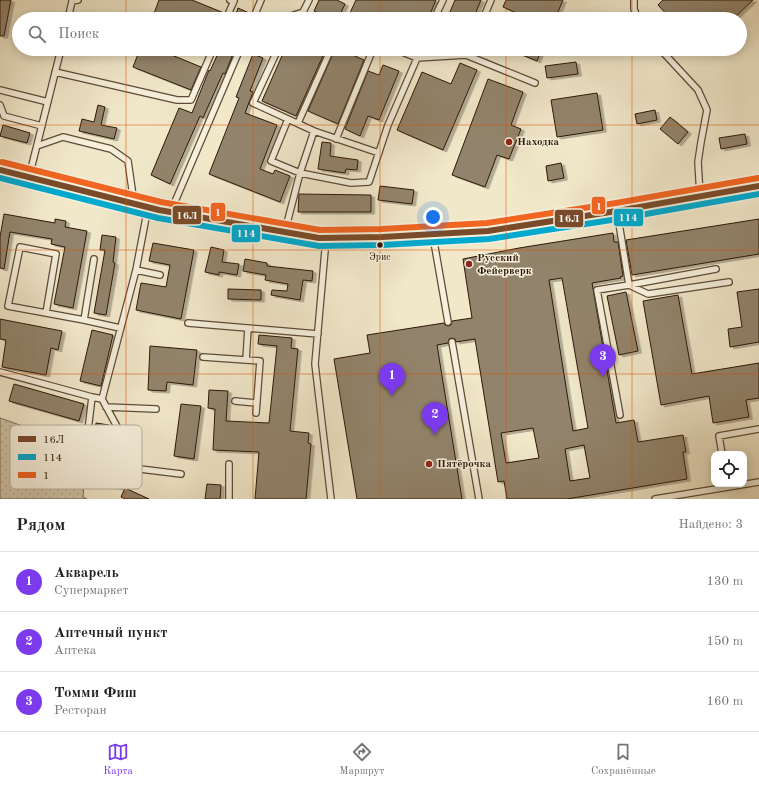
<!DOCTYPE html>
<html lang="ru">
<meta charset="utf-8">
<style>
body{margin:0;font-family:"Old Standard TT",serif;background:#f6f6f6;color:#222}
.controls{position:absolute;right:12px;bottom:12px;display:grid;overflow:hidden;border-radius:8px;box-shadow:0 2px 10px #0003}
.controls button{width:36px;height:36px;display:grid;place-items:center;padding:0;border:0;border-bottom:1px solid #e0e0e0;background:#fff;color:#222;font:20px sans-serif}
.you{position:absolute;left:433px;top:217px;width:14px;height:14px;margin:-10px;border:3px solid #fff;border-radius:50%;background:#1a73e8;box-shadow:0 0 0 6px #1a73e833}
.badge{display:grid;place-items:center;width:26px;height:26px;border-radius:50%;background:#7c3aed;color:#fff;font-size:13px;font-weight:700}
.pin{position:absolute;translate:-50% -33px;filter:drop-shadow(0 1px 2px #0008)}
.pin::after{content:'';position:absolute;top:21px;width:14px;height:12px;background:inherit;clip-path:polygon(0 0,100% 0,50% 100%)}
.list{margin:0;padding:0;list-style:none}
h2{display:flex;justify-content:space-between;align-items:center;height:52px;margin:0;padding:0 16px;font-size:17px}
h2 small{font-size:13px;font-weight:400;color:#767676}
.list li{display:grid;grid-template-columns:26px 1fr auto;gap:12px;align-items:center;box-sizing:border-box;height:60px;padding:0 16px;border-top:1px solid #e0e0e0}
.list b{display:block;font-size:15px;white-space:nowrap}
.list p{margin:0;font-size:13px;white-space:nowrap;color:#767676}
.list em{font-size:13px;font-style:normal;color:#767676}
.icon{flex:none;width:22px;height:22px;fill:none;stroke:currentColor;stroke-width:2;stroke-linecap:round;stroke-linejoin:round}
.map{position:relative;flex:none;width:759px;height:499px;overflow:hidden}
.search{position:absolute;background:#fff;box-shadow:0 2px 10px #0003;left:12px;right:12px;top:12px;height:44px;display:flex;align-items:center;gap:10px;box-sizing:border-box;padding:0 14px;border-radius:22px;color:#767676;font-size:15px}
.sheet{height:232px;background:#fff}
nav{display:flex;justify-content:space-around;align-items:center;box-sizing:border-box;height:56px;border-top:1px solid #e0e0e0;background:#fff;font-size:11px;color:#767676}
nav a{display:grid;justify-items:center;gap:2px}
nav .on{color:#7c3aed}
.map>svg:first-child{display:block}
</style>
<div class="map">
<svg width="759" height="499" viewBox="0 0 759 499">
<defs>
<pattern id="garden-dots" width="8" height="8" patternUnits="userSpaceOnUse"><rect width="8" height="8" fill="#d0c4a9"/><path d="M2 2h.1M6 6h.1" fill="none" stroke="#b3a890" stroke-width="1.8" stroke-linecap="round"/></pattern>
<filter id="shadow"><feDropShadow dx="3.5" dy="2" stdDeviation="0" flood-color="#0004"/></filter>
</defs>
<rect width="100%" height="100%" fill="#f1e8ca"/>
<filter id="stains"><feTurbulence type="fractalNoise" baseFrequency=".005" numOctaves="4"/><feColorMatrix values="0 0 0 0 .2 0 0 0 0 .09 0 0 0 0 .02 0 0 0 .5 -.17"/></filter>
<radialGradient id="worn" r=".72"><stop offset=".6" stop-color="#630" stop-opacity="0"/><stop offset="1" stop-color="#630" stop-opacity=".3"/></radialGradient>
<!-- garden -->
<path fill="url(#garden-dots)" stroke="#7e6e58" d="M 0,418 L 74,444 L 87,452 L 83,497 L 87,499 L 0,499 Z"/>
<!-- building -->
<path fill="#92846c" stroke="#2c1706" fill-rule="evenodd" filter="url(#shadow)" d="M 0,0 L 11,0 L 4,36 L 0,36 Z
M 159,0 L 192,0 L 224,13 L 222,19 L 152,19 Z
M 319,0 L 337,0 L 345,4 L 338,19 L 322,19 L 324,16 L 314,11 Z
M 356,0 L 436,0 L 428,19 L 364,19 L 350,13 Z
M 455,0 L 481,0 L 473,19 L 447,19 Z
M 506,0 L 563,0 L 555,19 L 524,19 L 525,17 L 503,7 Z
M 663,0 L 753,0 L 733,19 L 671,19 L 658,5 Z
M 238,8 L 251,14 L 249,19 L 231,19 L 232,16 L 235,17 Z
M 140,49 L 162,49 L 162,51 L 201,67 L 191,90 L 133,67 Z
M 220,49 L 235,49 L 225,74 L 223,73 L 203,118 L 200,116 L 170,184 L 151,175 L 179,108 L 192,113 L 209,70 L 210,71 Z
M 285,49 L 326,49 L 296,116 L 262,101 Z
M 335,49 L 339,49 L 364,60 L 338,124 L 308,111 Z
M 508,49 L 542,49 L 537,61 Z
M 253,54 L 263,58 L 250,91 L 253,92 L 245,113 L 277,125 L 260,169 L 273,174 L 275,170 L 290,176 L 280,202 L 209,174 L 239,98 L 236,97 Z
M 576,62 L 578,74 L 547,78 L 545,66 Z
M 460,63 L 477,70 L 443,150 L 397,130 L 422,72 L 451,84 Z
M 383,65 L 399,71 L 379,120 L 368,116 L 360,136 L 345,129 L 368,71 L 379,75 Z
M 488,79 L 523,92 L 511,125 L 521,129 L 509,159 L 497,155 L 485,187 L 452,175 Z
M 597,93 L 603,130 L 557,137 L 551,100 Z
M 98,105 L 105,107 L 101,125 L 117,128 L 114,139 L 79,131 L 82,119 L 94,122 Z
M 655,110 L 657,120 L 637,124 L 635,114 Z
M 670,117 L 688,132 L 678,144 L 660,129 Z
M 3,125 L 30,133 L 27,143 L 0,136 Z
M 745,134 L 747,144 L 721,149 L 719,138 Z
M 322,142 L 331,143 L 330,156 L 358,160 L 357,170 L 346,169 L 345,173 L 318,169 Z
M 561,163 L 564,178 L 548,181 L 546,166 Z
M 380,186 L 414,190 L 412,204 L 378,200 Z
M 299,194 L 371,195 L 371,212 L 298,212 Z
M 4,214 L 55,223 L 55,219 L 66,221 L 65,227 L 87,231 L 73,308 L 54,304 L 65,247 L 51,244 L 52,239 L 10,232 L 4,269 L 0,268 L 0,237 Z
M 759,219 L 759,254 L 632,275 L 626,240 Z
M 613,233 L 614,242 L 618,242 L 623,276 L 620,277 L 621,278 L 592,283 L 616,423 L 634,420 L 638,442 L 683,435 L 686,452 L 683,452 L 687,479 L 567,499 L 507,499 L 504,481 L 498,482 L 475,339 L 456,342 L 455,339 L 452,338 L 449,339 L 448,343 L 437,345 L 462,499 L 357,499 L 334,359 L 370,353 L 367,335 L 444,323 L 445,325 L 448,326 L 451,325 L 452,321 L 472,318 L 463,259 L 519,248 ZM 562,278 L 588,428 L 573,431 L 549,280 ZM 533,428 L 539,458 L 506,463 L 501,433 ZM 584,445 L 590,478 L 570,481 L 565,449 Z
M 102,235 L 116,237 L 113,262 L 115,263 L 106,315 L 94,313 L 105,250 L 100,250 Z
M 153,243 L 194,250 L 181,319 L 136,310 L 141,283 L 166,287 L 170,265 L 149,261 Z
M 211,247 L 224,250 L 222,262 L 239,264 L 237,275 L 219,272 L 219,275 L 205,272 Z
M 245,259 L 267,263 L 267,266 L 313,271 L 312,281 L 303,280 L 300,300 L 271,295 L 272,290 L 287,291 L 288,284 L 265,280 L 266,275 L 243,271 Z
M 228,289 L 261,290 L 261,300 L 228,299 Z
M 759,289 L 759,342 L 730,347 L 728,329 L 742,327 L 737,292 Z
M 626,292 L 638,351 L 619,355 L 607,296 Z
M 678,295 L 692,374 L 759,363 L 759,398 L 746,400 L 749,417 L 713,423 L 709,396 L 661,405 L 643,301 Z
M 0,319 L 62,331 L 58,350 L 51,348 L 46,375 L 2,367 L 6,340 L 0,339 Z
M 92,330 L 113,335 L 101,386 L 80,381 Z
M 259,335 L 292,338 L 291,348 L 298,349 L 290,431 L 309,433 L 308,443 L 311,444 L 306,499 L 255,499 L 259,452 L 213,450 L 215,409 L 208,408 L 209,390 L 228,391 L 226,421 L 269,423 L 277,346 L 258,344 Z
M 150,346 L 197,350 L 193,385 L 167,382 L 166,391 L 148,390 Z
M 14,384 L 84,404 L 79,421 L 9,401 Z
M 181,404 L 201,406 L 194,459 L 174,456 Z
M 96,423 L 109,425 L 107,435 L 112,435 L 111,440 L 116,440 L 114,452 L 127,454 L 122,488 L 99,485 L 103,458 L 95,457 L 97,441 L 94,440 Z
M 207,484 L 221,485 L 220,499 L 205,499 Z
M 125,488 L 149,499 L 125,499 L 121,497 Z"/>
<g fill="none" stroke-linecap="round" stroke-linejoin="round">
<!-- service casing -->
<g stroke="#5d4b37" stroke-width="8">
<path id="service" d="M 634,0 L 634,9 L 638,19
M 294,15 L 303,19
M 68,19 L 72,1 L 78,0
M 226,19 L 234,1 L 230,0
M 253,19 L 261,0
M 292,19 L 294,15 L 303,12 L 309,0
M 434,19 L 443,0
M 483,19 L 491,0
M 268,49 L 276,53
M 278,49 L 253,103 L 314,131 L 300,173 L 285,231
M 395,49 L 417,58 L 466,55 L 535,83
M 660,49 L 698,90 L 707,110 L 701,142 L 698,162 L 700,196
M 55,72 L 177,100 L 191,100 L 213,49
M 0,90 L 48,102
M 0,105 L 4,116 L 42,126
M 288,119 L 271,161 L 300,173 L 351,183 L 369,182 L 388,125 L 421,49
M 298,123 L 331,49
M 314,131 L 379,153
M 336,139 L 373,49
M 37,146 L 63,137 L 111,149 L 128,161 L 134,203
M 29,177 L 61,49
M 148,207 L 136,270 L 160,275
M 171,211 L 240,49
M 617,211 L 629,285 L 716,269
M 433,236 L 448,322
M 326,239 L 315,364 L 331,499
M 94,259 L 84,320 L 120,328
M 136,270 L 102,399 L 140,469 L 181,474
M 46,313 L 8,306 L 20,247 L 56,254 L 46,313 L 84,320
M 188,323 L 318,334
M 452,342 L 479,499
M 203,357 L 246,360 L 248,328
M 246,360 L 260,361 L 256,413
M 0,372 L 92,397
M 235,401 L 257,403
M 106,407 L 156,409
M 620,415 L 597,290 L 629,285 L 648,294 L 729,282
M 86,447 L 92,397 L 102,399
M 722,454 L 719,436 L 759,429
M 229,499 L 229,464
M 655,499 L 759,482"/>
</g>
<!-- secondary casing -->
<g stroke="#2c1706" stroke-width="17">
<path id="secondary" d="M 0,170 L 159,210 L 319,238 L 382,237 L 488,231 L 617,211 L 759,186"/>
</g>
<!-- service -->
<use href="#service" stroke="#f6f0dd" stroke-width="5.5"/>
<!-- secondary -->
<use href="#secondary" stroke="#f6f0dd" stroke-width="15"/>
<!-- bus-1 casing -->
<g stroke="#f6f0dd" stroke-width="9">
<path id="bus-1" d="M 0,170 L 159,210 L 319,238 L 382,237 L 488,231 L 617,211 L 759,186"/>
</g>
<!-- bus-2 casing -->
<g stroke="#f6f0dd" stroke-width="9">
<path id="bus-2" d="M 0,178 L 158,218 L 319,246 L 382,245 L 489,239 L 618,219 L 759,194"/>
</g>
<!-- bus-3 casing -->
<g stroke="#f6f0dd" stroke-width="9">
<path id="bus-3" d="M 2,162 L 161,202 L 320,230 L 382,229 L 487,223 L 616,203 L 758,178"/>
</g>
<!-- bus-1 -->
<use href="#bus-1" stroke="#7a4b2a" stroke-width="6"/>
<!-- bus-2 -->
<use href="#bus-2" stroke="#00a9ce" stroke-width="6"/>
<!-- bus-3 -->
<use href="#bus-3" stroke="#f26522" stroke-width="6"/>
</g>
<!-- grid -->
<path fill="none" stroke="#df560c" stroke-width="1" stroke-opacity="0.55" d="M 126,0 L 126,19M 253,0 L 253,19M 380,0 L 380,19M 506,0 L 506,19M 632,0 L 632,19M 126,49 L 126,499M 253,49 L 253,499M 380,49 L 380,499M 506,49 L 506,499M 632,49 L 632,499M 0,125 L 759,125M 0,250 L 759,250M 0,374 L 759,374"/>
<!-- markers -->
<g fill="#8f2418" stroke="#f6f0dd" stroke-width="1.5">
<circle cx="509" cy="142" r="4"/>
<circle cx="469" cy="264" r="4"/>
<circle cx="429" cy="464" r="4"/>
</g>
<circle fill="#2c1706" stroke="#f6f0dd" stroke-width="1.5" cx="380" cy="245" r="3.5"/>
<g text-anchor="middle" dominant-baseline="central" stroke-width="3" stroke-linejoin="round" paint-order="stroke">
<!-- bus labels -->
<g font-size="10" fill="#2c1706" stroke="#f6f0dd">
<text x="380" y="257">Эрис</text>
</g>
<!-- poi labels -->
<g font-size="11" font-weight="bold" fill="#2c1706" stroke="#f6f0dd" text-anchor="start">
<text x="517" y="142">Находка</text>
<text x="477" y="258">Русский<tspan x="477" dy="13">Фейерверк</tspan></text>
<text x="437" y="464">Пятёрочка</text>
</g>
</g>
<!-- legend -->
<rect x="10" y="425" width="132" height="64" rx="6" fill="#f6f0dd" stroke="#b9af9c" stroke-width="1"/>
<rect x="18" y="436" width="18" height="6" fill="#7a4b2a"/>
<rect x="18" y="454" width="18" height="6" fill="#00a9ce"/>
<rect x="18" y="472" width="18" height="6" fill="#f26522"/>
<g font-size="11" fill="#2c1706">
<text x="43" y="443">16Л</text>
<text x="43" y="461">114</text>
<text x="43" y="479">1</text>
</g>
<g stroke="#f6f0dd" stroke-width="1.5">
<rect x="591" y="196" width="15" height="19" rx="4" fill="#f26522"/>
<rect x="210" y="202" width="16" height="20" rx="4" fill="#f26522"/>
<rect x="172" y="205" width="30" height="20" rx="4" fill="#7a4b2a"/>
<rect x="613" y="208" width="31" height="19" rx="4" fill="#00a9ce"/>
<rect x="554" y="209" width="30" height="19" rx="4" fill="#7a4b2a"/>
<rect x="231" y="224" width="30" height="19" rx="4" fill="#00a9ce"/>
</g>
<g font-size="11" text-anchor="middle" font-weight="bold" fill="#fff">
<text x="599" y="210">1</text>
<text x="218" y="216">1</text>
<text x="187" y="219">16Л</text>
<text x="628" y="221">114</text>
<text x="569" y="222">16Л</text>
<text x="246" y="237">114</text>
</g>
<rect width="100%" height="100%" filter="url(#stains)"/>
<rect width="100%" height="100%" fill="url(#worn)"/>
</svg>
<div class="controls">
<button><svg class="icon" aria-label="locate" viewBox="0 0 24 24"><circle cx="12" cy="12" r="6"/><path d="M12 2v4M12 18v4M2 12h4M18 12h4"/></svg></button>
</div>
<div class="you"></div>
<div class="pin badge" style="left:392px;top:396px">1</div>
<div class="pin badge" style="left:435px;top:435px">2</div>
<div class="pin badge" style="left:603px;top:377px">3</div>
<div class="search"><svg class="icon" aria-label="search" viewBox="0 0 24 24"><circle cx="10" cy="10" r="6"/><path d="M15 15l6 6"/></svg>Поиск</div>
</div>
<section class="sheet">
<h2>Рядом<small>Найдено: 3</small></h2>
<ul class="list">
<li><span class="badge">1</span><div><b>Акварель</b><p>Супермаркет</p></div><em>130 m</em></li>
<li><span class="badge">2</span><div><b>Аптечный пункт</b><p>Аптека</p></div><em>150 m</em></li>
<li><span class="badge">3</span><div><b>Томми Фиш</b><p>Ресторан</p></div><em>160 m</em></li>
</ul>
</section>
<nav>
<a class="on"><svg class="icon" aria-label="map" viewBox="0 0 24 24"><path d="M3 6l6-2 6 2 6-2v14l-6 2-6-2-6 2zM9 4v14M15 6v14"/></svg>Карта</a>
<a><svg class="icon" aria-label="directions" viewBox="0 0 24 24"><path d="M12 3l9 9-9 9-9-9zM9 14v-3h6M13 9l2 2-2 2"/></svg>Маршрут</a>
<a><svg class="icon" aria-label="saved" viewBox="0 0 24 24"><path d="M7 4h10v16l-5-4-5 4z"/></svg>Сохранённые</a>
</nav>
